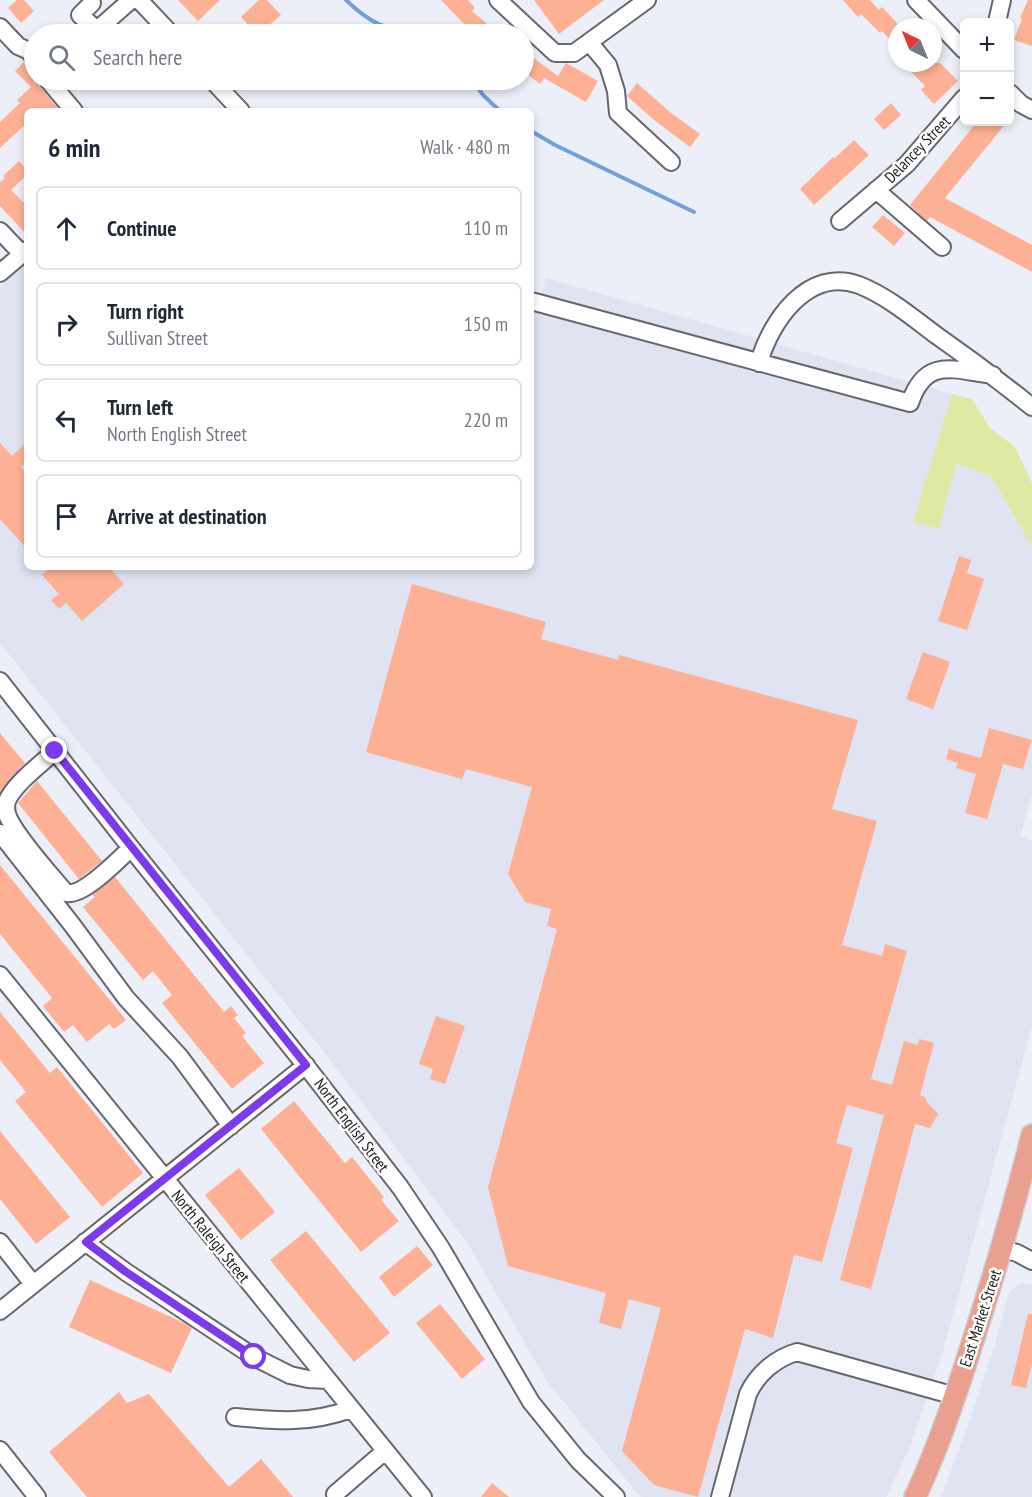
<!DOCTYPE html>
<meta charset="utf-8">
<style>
body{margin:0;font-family:"PT Sans Narrow",sans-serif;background:#f2f2f3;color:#1f2937}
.controls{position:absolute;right:18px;top:18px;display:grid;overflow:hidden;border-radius:9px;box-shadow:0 3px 9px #0003}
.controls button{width:54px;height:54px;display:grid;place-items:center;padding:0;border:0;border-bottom:2px solid #e0e1e3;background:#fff;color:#1f2937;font:30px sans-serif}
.compass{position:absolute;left:888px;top:18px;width:54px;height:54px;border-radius:50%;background:#fff;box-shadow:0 3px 9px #0003;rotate:317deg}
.stop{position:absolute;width:18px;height:18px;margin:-14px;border:4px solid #7c3aed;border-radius:50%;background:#fff}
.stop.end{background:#7c3aed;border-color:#fff;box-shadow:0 2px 6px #0008}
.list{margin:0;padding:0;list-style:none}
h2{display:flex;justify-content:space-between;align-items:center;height:78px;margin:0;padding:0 24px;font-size:26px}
h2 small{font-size:20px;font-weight:400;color:#747a83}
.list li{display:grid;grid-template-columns:39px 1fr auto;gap:18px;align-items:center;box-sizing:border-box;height:84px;margin:0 12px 12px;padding:0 12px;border:2px solid #e0e1e3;border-radius:9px}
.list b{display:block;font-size:22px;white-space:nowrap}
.list p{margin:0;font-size:20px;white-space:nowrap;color:#747a83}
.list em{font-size:20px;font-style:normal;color:#747a83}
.icon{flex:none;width:33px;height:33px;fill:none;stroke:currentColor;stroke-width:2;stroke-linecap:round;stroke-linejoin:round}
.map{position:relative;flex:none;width:1032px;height:1497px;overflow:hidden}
.search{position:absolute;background:#fff;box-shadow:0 3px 9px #0003;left:24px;top:24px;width:510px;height:66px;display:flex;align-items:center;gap:15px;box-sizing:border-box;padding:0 21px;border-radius:33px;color:#747a83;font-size:22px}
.panel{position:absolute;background:#fff;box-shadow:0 3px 9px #0003;left:24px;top:108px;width:510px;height:462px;border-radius:9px}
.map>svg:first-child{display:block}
</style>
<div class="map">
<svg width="1032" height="1497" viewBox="0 0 1032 1497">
<rect width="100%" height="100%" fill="#edeff8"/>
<!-- built -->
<path fill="#dfe3f2" d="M 27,262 L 27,567 L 531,567 L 531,329 L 546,278 L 952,394 L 913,522 L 939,529 L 955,464 L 991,476 L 1032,546 L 1032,794 L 1020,837 L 1032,841 L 1032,1026 L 943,1351 L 909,1449 L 886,1497 L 641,1497 L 637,1493 L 546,1380 L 468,1244 L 342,1075 L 0,643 L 0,286 Z
M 1020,1284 L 1029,1284 L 1032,1286 L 1032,1497 L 941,1497 L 970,1420 L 995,1344 L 1008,1295 L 1011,1290 Z"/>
<!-- green -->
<path fill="#dfe9a4" d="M 952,394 L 972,399 L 990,428 L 1015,447 L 1032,483 L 1032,546 L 991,476 L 956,464 L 939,529 L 913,522 Z"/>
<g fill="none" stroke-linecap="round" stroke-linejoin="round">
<!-- stream -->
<path stroke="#71a0db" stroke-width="4" d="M 346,0 C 371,24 383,28 417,34
M 472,80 L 483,95 L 500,111
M 531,131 L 555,145 L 694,212"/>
</g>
<!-- building -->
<path fill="#feb094" d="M 17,0 L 24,0 L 34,11 L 21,23 L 8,8 Z
M 178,0 L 220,0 L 198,21 Z
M 259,0 L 267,0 L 281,15 L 259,34 L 256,34 L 241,17 Z
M 441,0 L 468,0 L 475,8 L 472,11 L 499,34 L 474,34 Z
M 534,0 L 604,0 L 559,34 Z
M 843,0 L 870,0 L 879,10 L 882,7 L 897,23 L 897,47 L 882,31 L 880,33 L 861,14 L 858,17 Z
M 1028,0 L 1032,0 L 1032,46 L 1014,40 L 1022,19 L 1020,18 Z
M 524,51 L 558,76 L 566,63 L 598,81 L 586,102 L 544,78 L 540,84 L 524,72 Z
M 24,62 L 29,67 L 34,68 L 34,84 L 36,82 L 60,111 L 27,111 L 27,123 L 0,148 L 0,122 L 20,103 L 17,100 L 31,87 L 15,71 Z
M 903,63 L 940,63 L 958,81 L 934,104 L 921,90 L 925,86 Z
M 637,83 L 671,113 L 700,134 L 690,147 L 654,120 L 627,96 Z
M 891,103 L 901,115 L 884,130 L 874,119 Z
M 977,122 L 1007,122 L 945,198 L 1032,245 L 1032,272 L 930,217 L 927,221 L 910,205 Z
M 854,140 L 869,155 L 814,205 L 800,189 L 833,157 L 835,158 Z
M 19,161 L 27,170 L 27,175 L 11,190 L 27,206 L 27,235 L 0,206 L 0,182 L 5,178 L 3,176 Z
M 883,215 L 905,233 L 894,246 L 872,227 Z
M 27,442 L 27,462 L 21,467 L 27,474 L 27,549 L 0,519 L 0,443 L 12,456 Z
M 959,556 L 971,560 L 967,573 L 984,579 L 967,630 L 938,621 Z
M 51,567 L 109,567 L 124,584 L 82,621 L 66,603 L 59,609 L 51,600 L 59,594 L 42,575 Z
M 412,584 L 546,622 L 541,639 L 618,660 L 619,655 L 858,720 L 832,809 L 877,821 L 842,945 L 882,956 L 885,944 L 907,951 L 871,1079 L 892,1085 L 904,1041 L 918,1045 L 919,1039 L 934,1043 L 920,1095 L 925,1097 L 927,1102 L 938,1114 L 930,1128 L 915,1124 L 871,1289 L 840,1280 L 884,1115 L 847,1105 L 836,1143 L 853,1148 L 822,1262 L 794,1255 L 773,1338 L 745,1329 L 698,1497 L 654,1485 L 622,1451 L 661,1308 L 629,1299 L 621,1329 L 599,1323 L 606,1293 L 508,1266 L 488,1187 L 557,929 L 547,926 L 551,909 L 525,902 L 508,874 L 532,787 L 466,769 L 462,779 L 366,752 Z
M 923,652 L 950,662 L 933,709 L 906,699 Z
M 989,728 L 1032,740 L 1023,769 L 1003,764 L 987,819 L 965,813 L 976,774 L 956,768 L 958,763 L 946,759 L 949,749 L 981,758 Z
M 0,733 L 25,763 L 8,781 L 0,792 Z
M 37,781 L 102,861 L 79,879 L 18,803 Z
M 0,865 L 126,1020 L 114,1029 L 109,1024 L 87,1042 L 73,1025 L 64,1032 L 43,1006 L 52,998 L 0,934 Z
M 115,877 L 224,1012 L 231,1006 L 238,1015 L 234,1018 L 246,1033 L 242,1036 L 264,1063 L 232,1089 L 162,1003 L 172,995 L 153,971 L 143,980 L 83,907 L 95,897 L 92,895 Z
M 0,1012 L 50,1073 L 57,1067 L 143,1173 L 102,1207 L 15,1101 L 26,1092 L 0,1060 Z
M 436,1016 L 465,1026 L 445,1084 L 430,1079 L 433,1069 L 419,1064 Z
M 294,1101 L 345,1163 L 352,1157 L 384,1197 L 381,1200 L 399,1221 L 361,1252 L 261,1129 Z
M 0,1131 L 70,1217 L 36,1244 L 0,1199 Z
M 239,1168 L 275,1212 L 241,1240 L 205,1195 Z
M 306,1231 L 390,1333 L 354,1362 L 270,1260 Z
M 417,1246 L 433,1265 L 394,1297 L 379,1277 Z
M 90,1280 L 182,1322 L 192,1328 L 171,1373 L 69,1327 Z
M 440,1304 L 485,1359 L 462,1379 L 416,1323 Z
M 1028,1314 L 1032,1314 L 1032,1365 L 1026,1388 L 1011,1385 Z
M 119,1392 L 127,1403 L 149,1394 L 229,1487 L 261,1459 L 293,1497 L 87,1497 L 49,1452 Z
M 492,1483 L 509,1497 L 481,1497 Z"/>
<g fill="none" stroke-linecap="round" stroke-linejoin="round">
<!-- minor casing -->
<g stroke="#66676f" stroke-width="20">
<path id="minor" d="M 139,0 L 171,34
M 498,0 L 555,53 L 574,53 L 647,0
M 916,0 L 964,50
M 92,3 L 80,15 L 97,30 L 131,0
M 997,22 L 1002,0
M 0,27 L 18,46 L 29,51 L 34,58
M 589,42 L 608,65 L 616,91 L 618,113 L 671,162
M 48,80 L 74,111
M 212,80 L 241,111
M 1010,93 L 1021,104 L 1032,110
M 876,190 L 942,247
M 840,221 L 907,164 L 964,98
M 0,231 L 22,254
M 0,273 L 27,250
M 531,301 L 910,403 C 926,355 956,371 993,375
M 759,363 C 770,322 808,266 859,285 C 887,296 912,317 936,335 C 969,358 1001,382 1032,407
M 0,681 L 131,848 L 310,1071 L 400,1187 L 441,1248 L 531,1402 L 578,1460 L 616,1497
M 55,751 C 41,764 14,784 7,801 C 5,808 6,813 9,819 C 19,840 50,874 66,893 C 83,897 118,860 131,848
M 0,833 L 73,926 L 126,998 L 180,1057 L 231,1126
M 0,975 L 423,1497
M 0,1242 L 33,1284
M 85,1242 L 126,1272 L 254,1357 L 290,1375 L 308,1379 L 328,1380
M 1003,1249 L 1017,1253 L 1032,1261
M 0,1311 L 306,1065
M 235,1417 C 278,1421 309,1424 351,1409
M 0,1450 L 37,1497
M 335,1494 L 385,1451
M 720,1497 L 748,1394 C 757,1374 776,1358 797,1352 L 955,1396"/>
</g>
<!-- major casing -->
<g stroke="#cdcdce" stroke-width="24">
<path id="major" d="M 915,1497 C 938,1449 955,1398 971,1347 C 994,1276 1014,1207 1032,1135"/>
</g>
<!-- minor -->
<use href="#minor" stroke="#fff" stroke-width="16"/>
<!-- major -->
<use href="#major" stroke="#eba08f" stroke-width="21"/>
</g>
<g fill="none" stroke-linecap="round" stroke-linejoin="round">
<!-- route -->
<path stroke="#7c3aed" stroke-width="8" d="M 55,751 L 306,1065 L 86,1242 L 126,1272 L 254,1357"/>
</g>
<g text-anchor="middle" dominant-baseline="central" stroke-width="5" stroke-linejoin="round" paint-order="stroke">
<!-- street labels -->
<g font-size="16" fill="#1c1d1f" stroke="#fff">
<text transform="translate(917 149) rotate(-46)">Delancey Street</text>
<text transform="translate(352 1125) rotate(53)">North English Street</text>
<text transform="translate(211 1236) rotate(51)">North Raleigh Street</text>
<text transform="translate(980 1318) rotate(-72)">East Market Street</text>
</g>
</g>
</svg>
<div class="controls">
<button>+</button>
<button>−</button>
</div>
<svg class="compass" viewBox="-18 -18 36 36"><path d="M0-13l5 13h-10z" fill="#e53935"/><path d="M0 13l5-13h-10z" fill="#747a83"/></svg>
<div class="stop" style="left:254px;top:1357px"></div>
<div class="stop end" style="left:55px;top:751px"></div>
<div class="search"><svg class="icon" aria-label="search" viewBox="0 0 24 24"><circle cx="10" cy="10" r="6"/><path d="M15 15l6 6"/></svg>Search here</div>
<section class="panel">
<h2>6 min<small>Walk · 480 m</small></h2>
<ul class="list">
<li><svg class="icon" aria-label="ahead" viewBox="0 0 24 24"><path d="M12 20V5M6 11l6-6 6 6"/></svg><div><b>Continue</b></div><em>110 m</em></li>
<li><svg class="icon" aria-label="right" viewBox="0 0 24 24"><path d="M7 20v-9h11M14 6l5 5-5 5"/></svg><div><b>Turn right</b><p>Sullivan Street</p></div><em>150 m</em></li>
<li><svg class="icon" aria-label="left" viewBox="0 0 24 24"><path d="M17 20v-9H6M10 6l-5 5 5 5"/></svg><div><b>Turn left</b><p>North English Street</p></div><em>220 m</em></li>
<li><svg class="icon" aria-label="arrive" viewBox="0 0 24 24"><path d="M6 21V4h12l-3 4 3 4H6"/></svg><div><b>Arrive at destination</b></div></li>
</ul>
</section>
</div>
